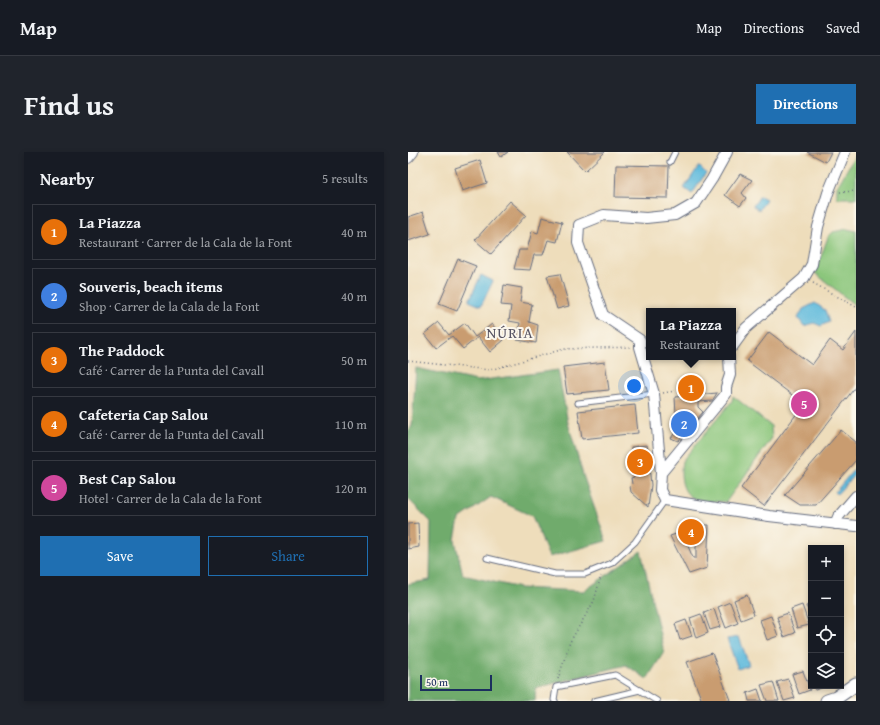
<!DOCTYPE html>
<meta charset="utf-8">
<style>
body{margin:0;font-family:"Gentium Book Plus",serif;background:#20242c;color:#f1f3f6}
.controls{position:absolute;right:12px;bottom:12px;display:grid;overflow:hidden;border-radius:0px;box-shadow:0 2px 6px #0003}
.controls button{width:36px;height:36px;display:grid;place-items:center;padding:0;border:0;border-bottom:1px solid #363941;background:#171b24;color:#f1f3f6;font:20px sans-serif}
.scale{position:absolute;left:12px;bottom:10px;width:72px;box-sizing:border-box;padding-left:4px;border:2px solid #1b2f5e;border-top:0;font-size:11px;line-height:14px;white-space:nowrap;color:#1b2f5e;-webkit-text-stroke:3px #fbf7ec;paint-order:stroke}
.you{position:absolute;left:226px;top:234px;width:14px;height:14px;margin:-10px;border:3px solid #fff;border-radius:50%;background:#1a73e8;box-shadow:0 0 0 6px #1a73e833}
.badge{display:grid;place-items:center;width:26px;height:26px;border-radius:50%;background:#1f6fb2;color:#fff;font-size:13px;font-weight:700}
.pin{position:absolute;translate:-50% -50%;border:2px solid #fff;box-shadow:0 1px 4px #0006}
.popup{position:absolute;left:238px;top:156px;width:90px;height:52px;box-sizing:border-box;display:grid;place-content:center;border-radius:0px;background:#171b24;filter:drop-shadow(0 1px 3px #0005);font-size:13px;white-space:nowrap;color:#9ea1a6}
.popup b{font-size:15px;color:#f1f3f6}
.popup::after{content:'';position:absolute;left:50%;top:100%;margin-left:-8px;border:8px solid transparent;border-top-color:#171b24}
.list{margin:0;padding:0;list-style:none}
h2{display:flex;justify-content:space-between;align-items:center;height:52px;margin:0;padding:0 16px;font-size:17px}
h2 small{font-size:13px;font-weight:400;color:#9ea1a6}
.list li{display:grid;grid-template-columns:26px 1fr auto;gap:12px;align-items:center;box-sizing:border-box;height:56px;margin:0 8px 8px;padding:0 8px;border:1px solid #363941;border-radius:0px}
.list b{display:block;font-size:15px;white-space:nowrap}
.list p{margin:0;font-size:13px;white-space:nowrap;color:#9ea1a6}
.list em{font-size:13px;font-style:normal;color:#9ea1a6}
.actions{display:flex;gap:8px;padding:12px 16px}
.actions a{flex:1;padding:9px 0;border:1px solid #1f6fb2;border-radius:0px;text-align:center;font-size:14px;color:#1f6fb2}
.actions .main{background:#1f6fb2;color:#fff}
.icon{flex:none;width:22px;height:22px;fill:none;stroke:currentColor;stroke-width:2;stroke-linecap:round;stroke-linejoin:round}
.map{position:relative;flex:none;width:448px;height:549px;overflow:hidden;border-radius:0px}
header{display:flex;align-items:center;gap:24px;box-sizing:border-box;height:56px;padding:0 20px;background:#171b24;border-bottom:1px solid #363941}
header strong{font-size:19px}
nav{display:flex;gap:22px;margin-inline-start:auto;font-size:14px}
.intro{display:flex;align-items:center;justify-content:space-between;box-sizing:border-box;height:96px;padding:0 24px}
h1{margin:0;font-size:28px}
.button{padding:10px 18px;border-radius:0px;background:#1f6fb2;color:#fff;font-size:14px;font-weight:700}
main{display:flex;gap:24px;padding:0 24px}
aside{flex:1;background:#171b24;border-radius:0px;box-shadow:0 2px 6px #0003}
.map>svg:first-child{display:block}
</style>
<header>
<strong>Map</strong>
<nav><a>Map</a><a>Directions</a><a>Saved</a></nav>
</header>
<div class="intro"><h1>Find us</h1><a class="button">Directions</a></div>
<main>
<aside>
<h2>Nearby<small>5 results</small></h2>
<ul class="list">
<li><span class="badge" style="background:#e8710a">1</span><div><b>La Piazza</b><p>Restaurant · Carrer de la Cala de la Font</p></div><em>40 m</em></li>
<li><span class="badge" style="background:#3f7fe0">2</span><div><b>Souveris, beach items</b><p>Shop · Carrer de la Cala de la Font</p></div><em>40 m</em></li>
<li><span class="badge" style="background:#e8710a">3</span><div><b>The Paddock</b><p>Café · Carrer de la Punta del Cavall</p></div><em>50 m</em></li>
<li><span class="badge" style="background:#e8710a">4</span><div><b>Cafeteria Cap Salou</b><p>Café · Carrer de la Punta del Cavall</p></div><em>110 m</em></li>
<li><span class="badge" style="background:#d1479c">5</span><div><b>Best Cap Salou</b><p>Hotel · Carrer de la Cala de la Font</p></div><em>120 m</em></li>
</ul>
<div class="actions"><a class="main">Save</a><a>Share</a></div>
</aside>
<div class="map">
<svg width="448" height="549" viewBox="0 0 448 549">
<rect width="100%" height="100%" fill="#fbf7ec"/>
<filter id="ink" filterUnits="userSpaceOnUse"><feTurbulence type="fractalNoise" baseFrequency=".025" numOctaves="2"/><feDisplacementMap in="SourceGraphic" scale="8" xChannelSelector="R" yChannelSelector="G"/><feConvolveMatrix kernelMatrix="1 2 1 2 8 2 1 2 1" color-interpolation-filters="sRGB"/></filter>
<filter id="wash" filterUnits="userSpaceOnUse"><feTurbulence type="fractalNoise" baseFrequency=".012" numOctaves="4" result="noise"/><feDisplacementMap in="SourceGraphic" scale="16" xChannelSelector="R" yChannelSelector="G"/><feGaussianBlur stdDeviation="0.9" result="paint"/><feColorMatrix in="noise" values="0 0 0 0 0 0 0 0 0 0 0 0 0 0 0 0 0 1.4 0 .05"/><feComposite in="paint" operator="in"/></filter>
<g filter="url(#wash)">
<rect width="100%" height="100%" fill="#edb"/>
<!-- green -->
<path fill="#8bc67c" stroke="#537a6d" d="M 448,2 L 448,46 L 429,46 L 429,35 Z
M 439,77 L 448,79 L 448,154 L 407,121 L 420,85 L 425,80 Z
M 325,244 L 363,274 L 364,286 L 318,350 C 310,349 294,350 287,347 C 272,341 272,322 274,309 L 324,249 Z"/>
<!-- forest -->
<path fill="#70ab6c" stroke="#466d65" d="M 8,216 L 69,229 L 150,218 L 160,271 L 175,323 L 198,389 L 141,405 L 124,364 L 83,345 L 51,367 L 47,388 L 55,423 L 112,436 L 176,439 L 233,399 L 256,500 L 239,527 L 218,513 L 128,536 L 127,549 L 0,549 L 0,432 L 22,428 L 23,370 L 0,347 L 0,279 L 4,274 Z"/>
<!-- water -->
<path fill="#5ebadc" stroke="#3c749d" d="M 291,14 L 298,21 L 284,42 L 276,36 Z
M 352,44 L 358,47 L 351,58 L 345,54 Z
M 73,123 L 85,129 L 73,154 L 61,149 Z
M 407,151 L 417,158 L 421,170 L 413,174 L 406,171 L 396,174 L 390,166 L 395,157 Z
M 448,315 L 448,321 L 429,342 L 427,340 Z
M 331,485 L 341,513 L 330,517 L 319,487 Z"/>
<g id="blocks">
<!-- building -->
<path fill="#c99c6f" d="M 90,0 L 100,0 L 93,5 Z
M 159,0 L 197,0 L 177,19 Z
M 399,0 L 423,0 L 418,10 Z
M 72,8 L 79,31 L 54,39 L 47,16 Z
M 208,13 L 261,14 L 260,46 L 207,45 Z
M 332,22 L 344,28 L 334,41 L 338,46 L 332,54 L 317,43 Z
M 102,49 L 118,63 L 83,102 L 67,88 Z
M 15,60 L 22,82 L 0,89 L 0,65 Z
M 134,65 L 154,70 L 149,90 L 140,88 L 135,103 L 126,103 L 122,118 L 106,117 L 111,98 L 119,98 L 124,79 L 130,81 Z
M 50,107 L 68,114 L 49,159 L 31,152 Z
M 152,122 L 161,154 L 149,157 L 139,124 Z
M 96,133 L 114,136 L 112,150 L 124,152 L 121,170 L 130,173 L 128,191 L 109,188 L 112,171 L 101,169 L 103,154 L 93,153 Z
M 31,171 L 41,183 L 57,171 L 67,185 L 84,172 L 96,188 L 82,200 L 70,185 L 55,197 L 44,184 L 28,196 L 17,182 Z
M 361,180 L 404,213 L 422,188 L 435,198 L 448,180 L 448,234 L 356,354 L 333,336 L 396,252 L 339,209 Z
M 197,210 L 201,238 L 159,242 L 155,215 Z
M 309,241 L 304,249 L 290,250 L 290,255 L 295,260 L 270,289 L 263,286 L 269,278 L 267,245 Z
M 227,253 L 230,281 L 174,287 L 170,259 Z
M 433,278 L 448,290 L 448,308 L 408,353 L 392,353 L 377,343 Z
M 239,293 L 243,333 L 240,355 L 223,340 L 222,334 L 224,332 L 223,326 L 226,325 L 223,295 Z
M 10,371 L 11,395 L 0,397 L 0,372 Z
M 288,373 L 301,373 L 299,416 L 281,422 L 262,384 L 274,380 L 285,406 L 288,406 Z
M 339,443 L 346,463 L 333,468 L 326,448 Z
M 322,450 L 330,471 L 318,476 L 310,455 Z
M 403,452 L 403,466 L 398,454 Z
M 394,453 L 401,473 L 389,476 L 383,457 Z
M 306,457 L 312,475 L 302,478 L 296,461 Z
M 380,461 L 387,481 L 376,485 L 369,465 Z
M 293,462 L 300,481 L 288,486 L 282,466 Z
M 363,464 L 370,484 L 359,488 L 352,468 Z
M 278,468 L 284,484 L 272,488 L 267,472 Z
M 304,501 L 322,548 L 319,549 L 294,549 L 279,510 Z
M 395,519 L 402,538 L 391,542 L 384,522 Z
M 380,527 L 387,546 L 376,549 L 369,530 Z
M 365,530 L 371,549 L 359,549 L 353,533 Z
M 405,534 L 419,534 L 407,538 Z
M 350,537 L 354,549 L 341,549 L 339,541 Z"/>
</g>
</g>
<g filter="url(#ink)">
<use href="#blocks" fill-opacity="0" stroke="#656c7f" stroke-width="1"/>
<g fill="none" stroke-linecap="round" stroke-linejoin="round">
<!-- service casing -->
<g stroke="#656c7f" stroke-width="7">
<path id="service" d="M 262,10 L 267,0
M 170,251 L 246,242
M 79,406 L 147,422 L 177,422 L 204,411 L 227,390 L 257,348
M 147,549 L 146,548 L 148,535 L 207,523 L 249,549
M 186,549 L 232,538"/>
</g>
<!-- minor casing -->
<g stroke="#656c7f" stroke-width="12">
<path id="minor" d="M 319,0 L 304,27 L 288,51 L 267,63 L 238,66 L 196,63 L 171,73 L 170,91 L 195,163 L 232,188 L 232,195 L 246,242 L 253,321 L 252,338 L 257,348 L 361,364 L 448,374
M 0,6 L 5,0
M 325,194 L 338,176 L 396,126 L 404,112 L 410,75 L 420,41 L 437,0
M 253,321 L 318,242 L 318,235 L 322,223 L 321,205
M 427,372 L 430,365 L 448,344"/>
</g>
<!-- tertiary casing -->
<g stroke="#656c7f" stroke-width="15">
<path id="tertiary" d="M 419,549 L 428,546 L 448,532"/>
</g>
<!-- path -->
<path stroke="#656c7f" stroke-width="1.5" stroke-dasharray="1 3" stroke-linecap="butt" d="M 432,40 L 448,39
M 405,131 L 448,155
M 0,209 L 82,218 L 156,197 L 222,195
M 255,241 L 267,239
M 150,527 L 162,490 L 186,449 L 193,424"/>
<!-- service -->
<use href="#service" stroke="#fff" stroke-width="5"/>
<!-- minor -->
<use href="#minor" stroke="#fff" stroke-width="10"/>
<!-- tertiary -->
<use href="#tertiary" stroke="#fff" stroke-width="13"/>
</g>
</g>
<g text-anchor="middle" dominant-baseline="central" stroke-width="4" stroke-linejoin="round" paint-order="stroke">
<!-- neighbourhood labels -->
<g font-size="15" letter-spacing="1" fill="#585564" stroke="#fbf7ec">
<text x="102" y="180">NÚRIA</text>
</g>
</g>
</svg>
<div class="controls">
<button>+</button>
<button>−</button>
<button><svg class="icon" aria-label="locate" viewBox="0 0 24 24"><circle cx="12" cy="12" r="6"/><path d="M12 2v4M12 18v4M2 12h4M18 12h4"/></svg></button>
<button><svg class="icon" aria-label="layers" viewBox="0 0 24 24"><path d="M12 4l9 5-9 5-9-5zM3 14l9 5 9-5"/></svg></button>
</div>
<div class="scale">50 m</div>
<div class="you"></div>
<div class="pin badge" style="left:283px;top:236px;background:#e8710a">1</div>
<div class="popup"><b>La Piazza</b>Restaurant</div>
<div class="pin badge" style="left:276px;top:272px;background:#3f7fe0">2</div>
<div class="pin badge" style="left:232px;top:310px;background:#e8710a">3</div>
<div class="pin badge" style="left:283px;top:380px;background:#e8710a">4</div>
<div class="pin badge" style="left:396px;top:252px;background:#d1479c">5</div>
</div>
</main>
